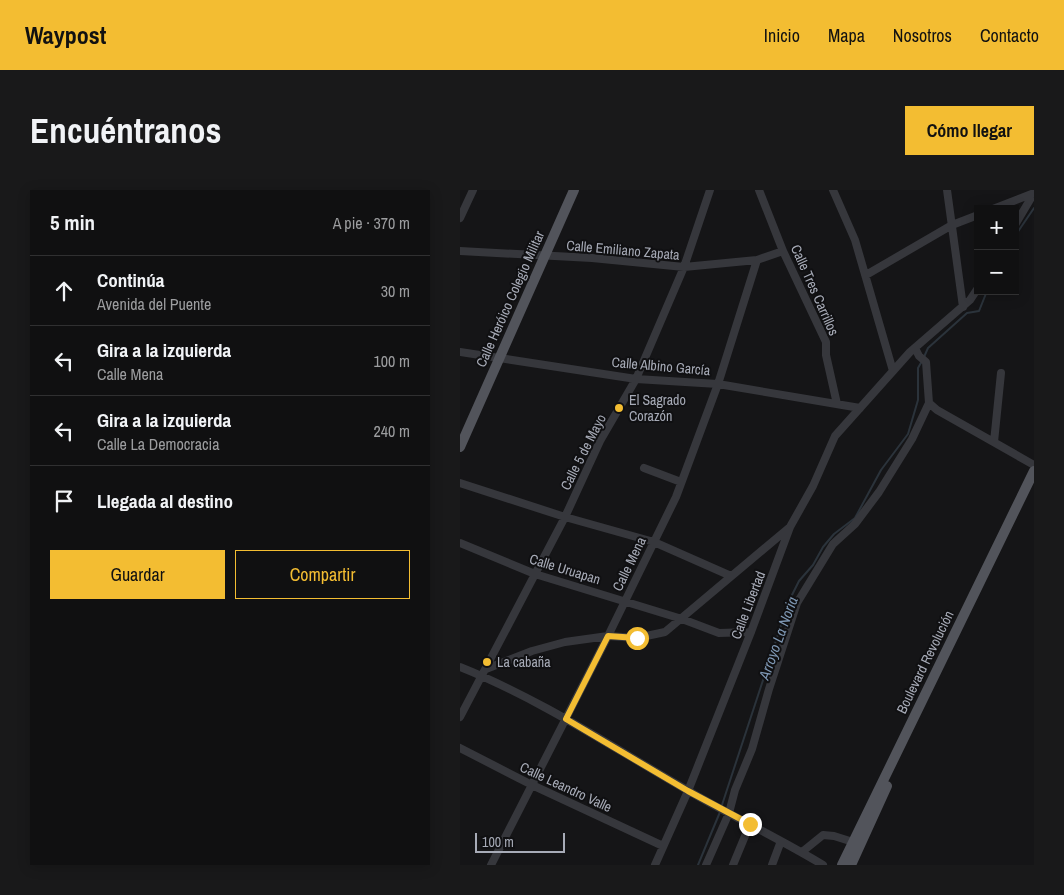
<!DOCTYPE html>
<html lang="es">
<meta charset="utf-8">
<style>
body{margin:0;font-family:"Archivo Narrow",sans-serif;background:#19191a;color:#f1f3f6}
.controls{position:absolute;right:15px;top:15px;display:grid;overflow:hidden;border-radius:0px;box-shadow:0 2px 12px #0003}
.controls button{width:45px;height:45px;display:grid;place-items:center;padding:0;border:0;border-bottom:1px solid #303031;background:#101011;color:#f1f3f6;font:25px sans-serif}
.scale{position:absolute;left:15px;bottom:12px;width:90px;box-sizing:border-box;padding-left:5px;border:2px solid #a7abb7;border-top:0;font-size:14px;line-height:18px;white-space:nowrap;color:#a7abb7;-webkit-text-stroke:4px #101012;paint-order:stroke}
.stop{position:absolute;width:15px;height:15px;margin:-11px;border:4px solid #f3bd32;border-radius:50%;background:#fff}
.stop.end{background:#f3bd32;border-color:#fff;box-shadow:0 1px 5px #0008}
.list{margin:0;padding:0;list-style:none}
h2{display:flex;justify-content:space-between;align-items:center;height:65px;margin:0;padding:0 20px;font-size:21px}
h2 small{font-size:16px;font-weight:400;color:#9c9d9f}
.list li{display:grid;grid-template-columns:32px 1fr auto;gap:15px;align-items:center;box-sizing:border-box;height:70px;padding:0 20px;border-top:1px solid #303031}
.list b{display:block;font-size:19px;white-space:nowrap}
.list p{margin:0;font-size:16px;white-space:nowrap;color:#9c9d9f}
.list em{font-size:16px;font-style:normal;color:#9c9d9f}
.actions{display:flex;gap:10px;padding:15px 20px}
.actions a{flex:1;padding:11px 0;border:1px solid #f3bd32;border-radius:0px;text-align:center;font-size:18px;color:#f3bd32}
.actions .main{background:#f3bd32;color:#111}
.icon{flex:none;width:28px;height:28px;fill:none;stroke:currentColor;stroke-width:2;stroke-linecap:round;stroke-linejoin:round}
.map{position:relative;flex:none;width:574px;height:675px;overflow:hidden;border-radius:0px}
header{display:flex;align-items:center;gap:30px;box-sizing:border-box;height:70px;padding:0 25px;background:#f3bd32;color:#111}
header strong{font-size:24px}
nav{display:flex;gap:28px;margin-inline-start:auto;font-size:18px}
.intro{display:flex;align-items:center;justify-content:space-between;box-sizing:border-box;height:120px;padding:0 30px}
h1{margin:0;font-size:35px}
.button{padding:12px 22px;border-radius:0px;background:#f3bd32;color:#111;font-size:18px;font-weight:700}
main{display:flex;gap:30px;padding:0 30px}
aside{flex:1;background:#101011;border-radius:0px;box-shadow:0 2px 12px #0003}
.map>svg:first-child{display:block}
</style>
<header>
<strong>Waypost</strong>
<nav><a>Inicio</a><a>Mapa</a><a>Nosotros</a><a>Contacto</a></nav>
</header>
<div class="intro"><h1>Encuéntranos</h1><a class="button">Cómo llegar</a></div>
<main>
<aside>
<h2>5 min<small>A pie · 370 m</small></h2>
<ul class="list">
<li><svg class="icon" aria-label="ahead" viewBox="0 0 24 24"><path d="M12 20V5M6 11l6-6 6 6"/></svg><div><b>Continúa</b><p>Avenida del Puente</p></div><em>30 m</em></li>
<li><svg class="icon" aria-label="left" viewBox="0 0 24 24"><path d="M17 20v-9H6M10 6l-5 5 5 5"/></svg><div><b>Gira a la izquierda</b><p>Calle Mena</p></div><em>100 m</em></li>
<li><svg class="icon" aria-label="left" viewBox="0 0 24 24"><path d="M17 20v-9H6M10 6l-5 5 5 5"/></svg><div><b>Gira a la izquierda</b><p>Calle La Democracia</p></div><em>240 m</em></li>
<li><svg class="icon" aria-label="arrive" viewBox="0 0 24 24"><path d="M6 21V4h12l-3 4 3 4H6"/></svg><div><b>Llegada al destino</b></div></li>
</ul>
<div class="actions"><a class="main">Guardar</a><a>Compartir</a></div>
</aside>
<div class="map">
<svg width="574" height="675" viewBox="0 0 574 675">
<rect width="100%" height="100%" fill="#151517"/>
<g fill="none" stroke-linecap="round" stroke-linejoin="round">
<!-- stream -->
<path stroke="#2b333b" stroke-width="2" d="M 555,46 L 574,18
M 464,167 L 468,158 L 507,123 L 519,121 L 527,101
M 261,618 L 329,411 L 339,391 L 353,375 L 363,357 L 374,344 L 395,328 L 421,280 L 448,244 L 458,210 L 458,178 L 462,171
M 238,675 L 260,622"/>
<!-- minor -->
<path stroke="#36373c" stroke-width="8" d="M 299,0 L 323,61 L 366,152 L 366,165 L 377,214
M 373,0 L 395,50 L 433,181
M 487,0 L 503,117
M 533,19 L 574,3
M 0,28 L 13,0
M 555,35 L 574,3
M 0,61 L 132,68 L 224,77 L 297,70 L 323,61
M 406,85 L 492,35 L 518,25
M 455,158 L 459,166 L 466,172 L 469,213 L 477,220 L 574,275
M 0,162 L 176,189 L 258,194 L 400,218
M 534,252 L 541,183
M 184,278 L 221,292
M 0,293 L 105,327 L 194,352 L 271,386
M 0,353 L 75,384 L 222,429 L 259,443 L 291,442
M 0,477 C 80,509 152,557 227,600 C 271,626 319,648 363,675
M 26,479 L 72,461 L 105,452 L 148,446 L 177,448 L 205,442 L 330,337
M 0,527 L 105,327 L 140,251 L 176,189 L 224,77 L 250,0
M 0,558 L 72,595 L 203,656
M 342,662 L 363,645 L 374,646 L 393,652
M 31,675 L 148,446 L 216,307 L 258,194 L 297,70
M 195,675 L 228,601 L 291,442 L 330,337 L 353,296 L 375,246 L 450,162 L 510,110 L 518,98
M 246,675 L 269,623 L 275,600 L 292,559 L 309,499 L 337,413 L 373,354 L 395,334 L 419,302 L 452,249 L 469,213
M 273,675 L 290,634
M 312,675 L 321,651"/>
<!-- major -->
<path stroke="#52545b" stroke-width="10" d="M 0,257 L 114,0
M 382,675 L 574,281
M 391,675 L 427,596"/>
</g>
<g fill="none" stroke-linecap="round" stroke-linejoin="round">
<!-- route -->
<path stroke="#f3bd32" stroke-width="6" d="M 177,448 L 148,446 L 106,529 L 228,601 L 290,634"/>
</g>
<!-- markers -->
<g fill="#f3bd32" stroke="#101012" stroke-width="2">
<circle cx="159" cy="218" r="5"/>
<circle cx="27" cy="472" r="5"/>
</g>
<g text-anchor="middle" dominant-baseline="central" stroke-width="4" stroke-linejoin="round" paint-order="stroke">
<!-- street labels -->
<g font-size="14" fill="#a7abb7" stroke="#101012">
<text transform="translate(163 60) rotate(5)">Calle Emiliano Zapata</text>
<text transform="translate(355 100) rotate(66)">Calle Tres Carrillos</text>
<text transform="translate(50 109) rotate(-66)">Calle Heróico Colegio Militar</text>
<text transform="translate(201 176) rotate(5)">Calle Albino García</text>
<text transform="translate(123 262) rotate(-63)">Calle 5 de Mayo</text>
<text transform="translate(169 374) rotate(-64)">Calle Mena</text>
<text transform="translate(105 379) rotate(17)">Calle Uruapan</text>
<text transform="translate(288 415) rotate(-69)">Calle Libertad</text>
<text transform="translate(465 472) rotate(-64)">Boulevard Revolución</text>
<text transform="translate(106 597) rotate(25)">Calle Leandro Valle</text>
</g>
<!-- poi labels -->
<g font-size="14" fill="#a7abb7" stroke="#101012" text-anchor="start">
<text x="169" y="210">El Sagrado<tspan x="169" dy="16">Corazón</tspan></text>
<text x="37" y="472">La cabaña</text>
</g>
<!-- water labels -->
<g font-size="15" font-style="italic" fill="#7e97b3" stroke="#101012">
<text transform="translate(318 448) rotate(-70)">Arroyo La Noria</text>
</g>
</g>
</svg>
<div class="controls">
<button>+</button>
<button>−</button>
</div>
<div class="scale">100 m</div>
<div class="stop" style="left:177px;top:448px"></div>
<div class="stop end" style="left:290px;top:634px"></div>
</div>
</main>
